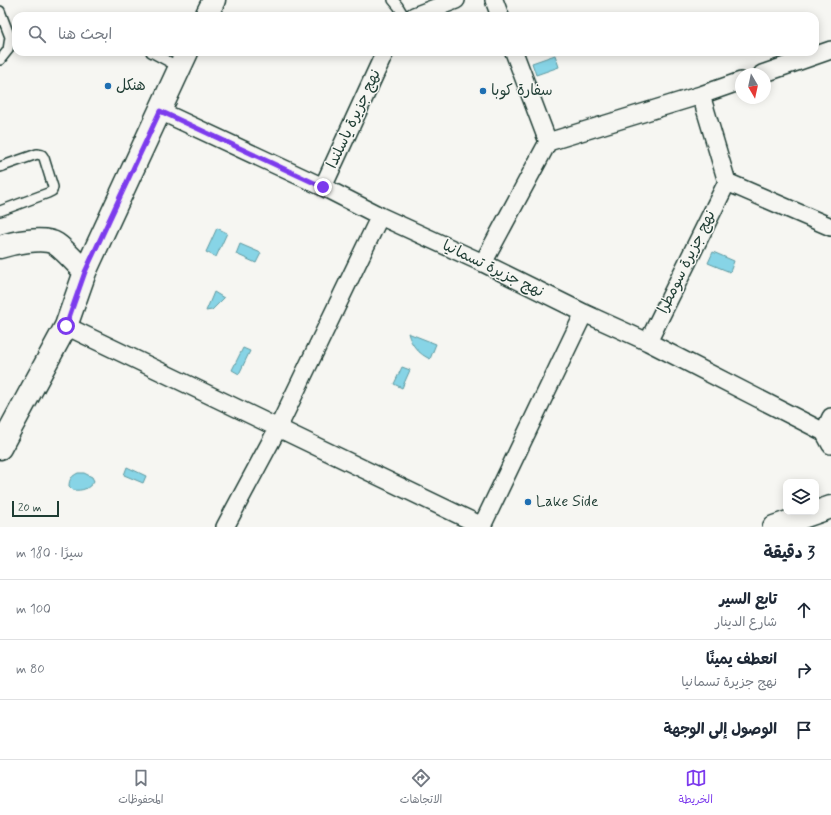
<!DOCTYPE html>
<html lang="ar">
<meta charset="utf-8">
<style>
body{margin:0;font-family:Mynerve,"Playpen Sans Arabic",sans-serif;background:#f6f6f7;color:#1f2937;direction:rtl}
.controls{position:absolute;right:12px;bottom:12px;display:grid;overflow:hidden;border-radius:8px;box-shadow:0 2px 10px #0003}
.controls button{width:36px;height:36px;display:grid;place-items:center;padding:0;border:0;border-bottom:1px solid #e0e1e3;background:#fff;color:#1f2937;font:20px sans-serif}
.compass{position:absolute;left:735px;top:68px;width:36px;height:36px;border-radius:50%;background:#fff;box-shadow:0 2px 10px #0003;rotate:171deg}
.scale{position:absolute;left:12px;bottom:10px;width:47px;box-sizing:border-box;padding-left:4px;border:2px solid #1f3d34;border-top:0;font-size:11px;line-height:14px;white-space:nowrap;color:#1f3d34;-webkit-text-stroke:3px #f6f6f2;paint-order:stroke}
.stop{position:absolute;width:12px;height:12px;margin:-9px;border:3px solid #7c3aed;border-radius:50%;background:#fff}
.stop.end{background:#7c3aed;border-color:#fff;box-shadow:0 1px 4px #0008}
.list{margin:0;padding:0;list-style:none}
h2{display:flex;justify-content:space-between;align-items:center;height:52px;margin:0;padding:0 16px;font-size:17px}
h2 small{font-size:13px;font-weight:400;color:#747a83}
.list li{display:grid;grid-template-columns:26px 1fr auto;gap:12px;align-items:center;box-sizing:border-box;height:60px;padding:0 16px;border-top:1px solid #e0e1e3}
.list b{display:block;font-size:15px;white-space:nowrap}
.list p{margin:0;font-size:13px;white-space:nowrap;color:#747a83}
.list em{font-size:13px;font-style:normal;color:#747a83}
.icon{flex:none;width:22px;height:22px;fill:none;stroke:currentColor;stroke-width:2;stroke-linecap:round;stroke-linejoin:round}
.map{position:relative;flex:none;width:831px;height:527px;overflow:hidden;direction:ltr}
.search{position:absolute;background:#fff;box-shadow:0 2px 10px #0003;left:12px;right:12px;top:12px;height:44px;display:flex;align-items:center;gap:10px;box-sizing:border-box;padding:0 14px;border-radius:12px;color:#747a83;font-size:15px}
.sheet{height:232px;background:#fff}
nav{display:flex;justify-content:space-around;align-items:center;box-sizing:border-box;height:56px;border-top:1px solid #e0e1e3;background:#fff;font-size:11px;color:#747a83}
nav a{display:grid;justify-items:center;gap:2px}
nav .on{color:#7c3aed}
.map>svg:first-child{display:block}
</style>
<div class="map">
<svg width="831" height="527" viewBox="0 0 831 527">
<rect width="100%" height="100%" fill="#f6f6f2"/>
<filter id="ink" filterUnits="userSpaceOnUse"><feTurbulence type="fractalNoise" baseFrequency=".025" numOctaves="2"/><feDisplacementMap in="SourceGraphic" scale="8" xChannelSelector="R" yChannelSelector="G"/><feConvolveMatrix kernelMatrix="1 2 1 2 8 2 1 2 1" color-interpolation-filters="sRGB"/></filter>
<g filter="url(#ink)">
<!-- water -->
<path fill="#87d4e6" stroke="#5d989f" d="M 555,55 L 559,67 L 536,75 L 532,63 Z
M 217,228 L 227,233 L 216,257 L 206,252 Z
M 240,244 L 261,253 L 256,263 L 236,254 Z
M 713,252 L 734,261 L 730,272 L 708,263 Z
M 214,292 L 224,298 L 212,310 L 206,311 Z
M 408,333 L 436,344 L 430,359 C 419,354 411,345 408,333 Z
M 243,348 L 250,351 L 239,374 L 232,370 Z
M 402,367 L 410,370 L 402,388 L 394,384 Z
M 127,467 L 146,476 L 143,483 L 124,475 Z
M 78,473 L 84,473 L 92,477 L 94,481 C 89,489 82,491 73,490 L 69,486 C 69,479 72,476 78,473 Z"/>
<g fill="none" stroke-linecap="round" stroke-linejoin="round">
<!-- lane casing -->
<g stroke="#1f3d34" stroke-width="12">
<path id="lane" d="M 393,0 L 398,6 L 404,16
M 0,11 L 10,37 L 8,50 L 0,60
M 151,52 L 179,67
M 0,167 L 37,154 L 42,155 L 44,158 L 53,187 L 52,191 L 48,193 L 0,211"/>
</g>
<!-- street casing -->
<g stroke="#1f3d34" stroke-width="20">
<path id="street" d="M 494,0 L 500,16
M 414,16 L 456,0
M 514,52 L 548,142
M 762,74 L 831,50
M 701,95 L 727,182
M 160,111 L 323,187 L 380,216 L 483,263 L 584,313 L 648,342 L 824,432
M 323,187 L 385,52
M 483,263 L 548,142 L 701,95 L 741,81
M 66,326 L 482,526
M 648,342 L 727,182 L 831,227
M 824,432 L 831,417
M 824,432 L 831,445
M 482,526 L 584,313
M 225,527 L 278,428 L 380,216"/>
</g>
<!-- secondary casing -->
<g stroke="#1f3d34" stroke-width="25">
<path id="secondary" d="M 206,16 L 214,0
M 0,247 C 12,243 44,236 56,244 C 65,250 77,264 85,272
M 0,448 L 66,326 L 85,272 L 187,52
M 774,527 L 831,507"/>
</g>
<!-- lane -->
<use href="#lane" stroke="#f6f6f2" stroke-width="9"/>
<!-- street -->
<use href="#street" stroke="#f6f6f2" stroke-width="17"/>
<!-- secondary -->
<use href="#secondary" stroke="#f6f6f2" stroke-width="22"/>
</g>
</g>
<g fill="none" stroke-linecap="round" stroke-linejoin="round" filter="url(#ink)">
<!-- route -->
<path stroke="#7c3aed" stroke-width="5" d="M 66,326 L 85,272 L 160,111 L 323,187"/>
</g>
<!-- markers -->
<g fill="#1f6fb2" stroke="#f6f6f2" stroke-width="1.5">
<circle cx="108" cy="86" r="4"/>
<circle cx="483" cy="91" r="4"/>
<circle cx="528" cy="502" r="4"/>
</g>
<g text-anchor="middle" dominant-baseline="central" stroke-width="3" stroke-linejoin="round" paint-order="stroke">
<!-- poi labels -->
<g font-size="15" fill="#1f3d34" stroke="#f6f6f2" text-anchor="start">
<text x="116" y="86">هنكل</text>
<text x="491" y="91">سفارة كوبا</text>
<text x="536" y="502">Lake Side</text>
</g>
<!-- street labels -->
<g font-size="15" fill="#1f3d34" stroke="#f6f6f2">
<text transform="translate(354 119) rotate(-65)">نهج جزيرة ياسلندا</text>
<text transform="translate(687 262) rotate(-64)">نهج جزيرة سومطرا</text>
<text transform="translate(493 269) rotate(26)">نهج جزيرة تسمانيا</text>
</g>
</g>
</svg>
<div class="controls">
<button><svg class="icon" aria-label="layers" viewBox="0 0 24 24"><path d="M12 4l9 5-9 5-9-5zM3 14l9 5 9-5"/></svg></button>
</div>
<svg class="compass" viewBox="-18 -18 36 36"><path d="M0-13l5 13h-10z" fill="#e53935"/><path d="M0 13l5-13h-10z" fill="#747a83"/></svg>
<div class="scale">20 m</div>
<div class="stop" style="left:66px;top:326px"></div>
<div class="stop end" style="left:323px;top:187px"></div>
<div class="search"><svg class="icon" aria-label="search" viewBox="0 0 24 24"><circle cx="10" cy="10" r="6"/><path d="M15 15l6 6"/></svg>ابحث هنا</div>
</div>
<section class="sheet">
<h2>3 دقيقة<small>سيرًا · 180 m</small></h2>
<ul class="list">
<li><svg class="icon" aria-label="ahead" viewBox="0 0 24 24"><path d="M12 20V5M6 11l6-6 6 6"/></svg><div><b>تابع السير</b><p>شارع الدينار</p></div><em>100 m</em></li>
<li><svg class="icon" aria-label="right" viewBox="0 0 24 24"><path d="M7 20v-9h11M14 6l5 5-5 5"/></svg><div><b>انعطف يمينًا</b><p>نهج جزيرة تسمانيا</p></div><em>80 m</em></li>
<li><svg class="icon" aria-label="arrive" viewBox="0 0 24 24"><path d="M6 21V4h12l-3 4 3 4H6"/></svg><div><b>الوصول إلى الوجهة</b></div></li>
</ul>
</section>
<nav>
<a class="on"><svg class="icon" aria-label="map" viewBox="0 0 24 24"><path d="M3 6l6-2 6 2 6-2v14l-6 2-6-2-6 2zM9 4v14M15 6v14"/></svg>الخريطة</a>
<a><svg class="icon" aria-label="directions" viewBox="0 0 24 24"><path d="M12 3l9 9-9 9-9-9zM9 14v-3h6M13 9l2 2-2 2"/></svg>الاتجاهات</a>
<a><svg class="icon" aria-label="saved" viewBox="0 0 24 24"><path d="M7 4h10v16l-5-4-5 4z"/></svg>المحفوظات</a>
</nav>
